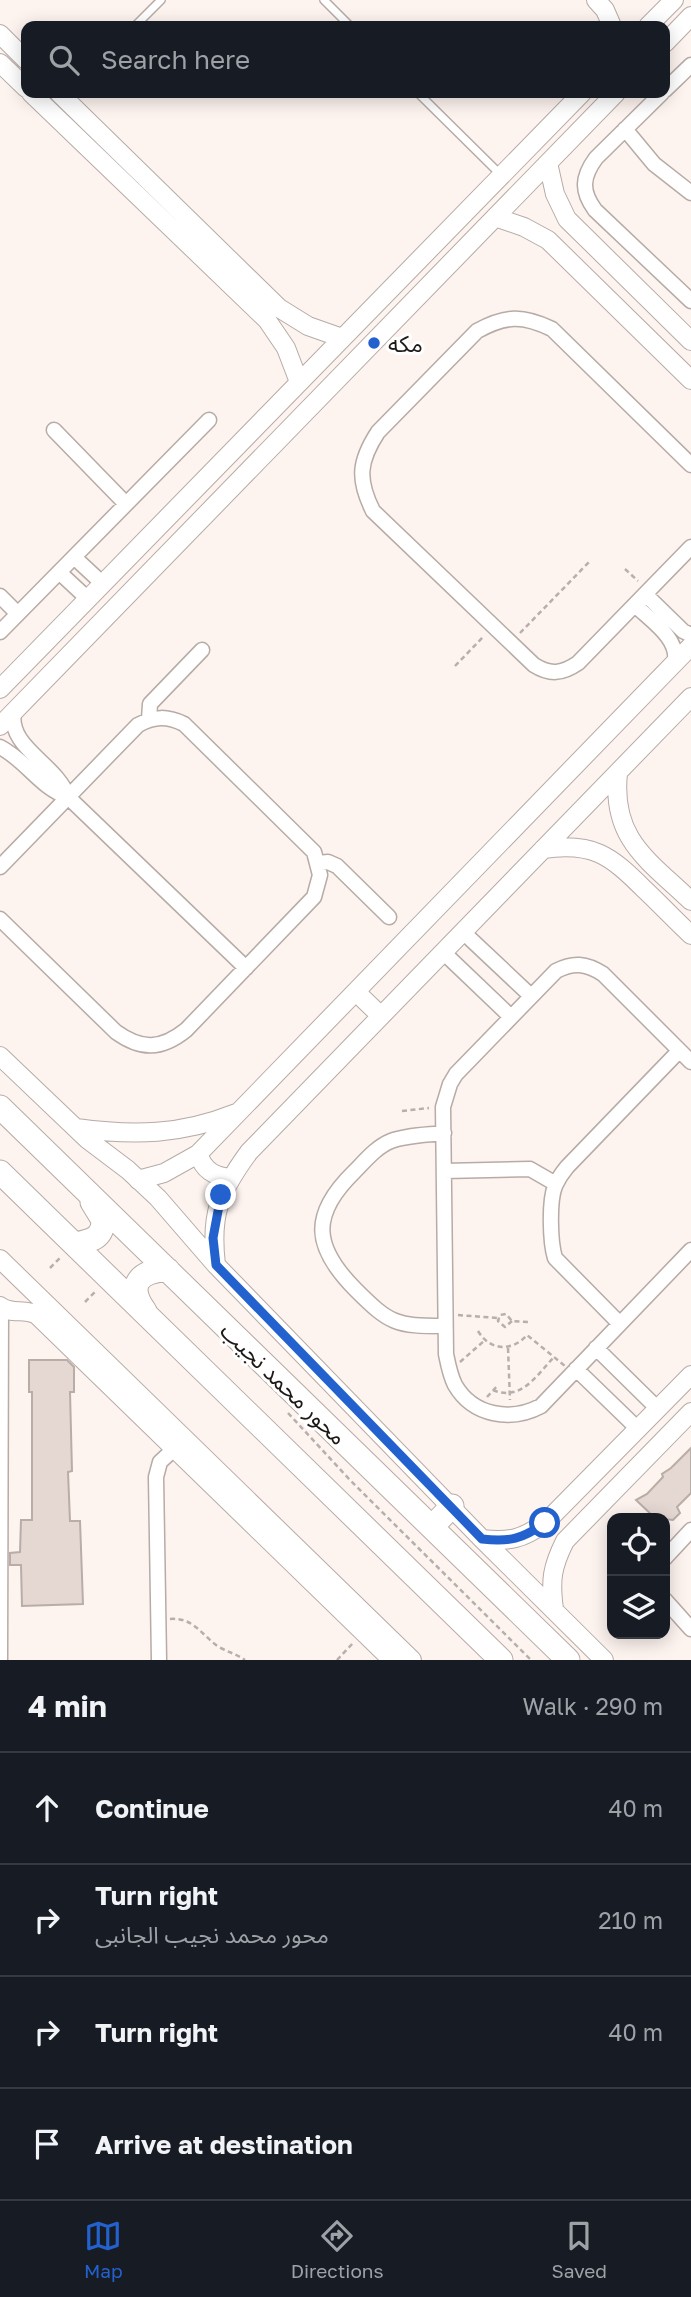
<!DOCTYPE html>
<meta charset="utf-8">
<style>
body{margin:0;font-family:"Golos Text","Noto Sans Arabic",sans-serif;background:#20242c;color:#f1f3f6}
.controls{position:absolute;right:21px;bottom:21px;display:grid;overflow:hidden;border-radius:14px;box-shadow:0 4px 18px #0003}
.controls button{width:63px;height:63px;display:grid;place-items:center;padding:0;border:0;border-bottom:2px solid #363941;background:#171b24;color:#f1f3f6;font:35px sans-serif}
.stop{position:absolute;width:21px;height:21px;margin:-16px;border:5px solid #2362ce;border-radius:50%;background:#fff}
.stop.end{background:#2362ce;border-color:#fff;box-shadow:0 2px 7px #0008}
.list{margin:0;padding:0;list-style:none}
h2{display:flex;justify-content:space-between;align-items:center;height:91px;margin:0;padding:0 28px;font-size:30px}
h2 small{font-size:23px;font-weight:400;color:#9ea1a6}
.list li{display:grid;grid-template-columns:46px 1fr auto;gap:21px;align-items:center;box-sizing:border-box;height:112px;padding:0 28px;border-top:2px solid #363941}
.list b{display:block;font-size:26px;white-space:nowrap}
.list p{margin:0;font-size:23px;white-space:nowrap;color:#9ea1a6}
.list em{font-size:23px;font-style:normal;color:#9ea1a6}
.icon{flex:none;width:38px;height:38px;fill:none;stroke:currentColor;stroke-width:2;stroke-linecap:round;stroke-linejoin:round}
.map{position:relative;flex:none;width:691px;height:1660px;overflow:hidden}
.search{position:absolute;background:#171b24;box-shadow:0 4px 18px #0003;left:21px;right:21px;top:21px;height:77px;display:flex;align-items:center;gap:18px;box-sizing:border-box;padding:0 24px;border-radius:14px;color:#9ea1a6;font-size:26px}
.sheet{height:539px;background:#171b24}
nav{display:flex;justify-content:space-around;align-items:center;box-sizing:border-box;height:98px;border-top:2px solid #363941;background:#171b24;font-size:19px;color:#9ea1a6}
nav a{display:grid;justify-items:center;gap:4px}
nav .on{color:#2362ce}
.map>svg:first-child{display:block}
</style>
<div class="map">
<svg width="691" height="1660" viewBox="0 0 691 1660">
<rect width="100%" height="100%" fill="#fdf3ef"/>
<!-- building -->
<path fill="#e5d8d3" stroke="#b9ada8" stroke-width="2" d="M 29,1360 L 67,1360 L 74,1367 L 74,1392 L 70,1392 L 72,1471 L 68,1472 L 70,1521 L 80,1521 L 83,1604 L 22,1606 L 21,1565 L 10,1565 L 10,1553 L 20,1552 L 21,1520 L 32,1520 L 32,1392 L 29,1392 Z
M 691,1448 L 691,1493 L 677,1507 L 680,1513 L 673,1520 L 655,1518 L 636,1500 L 647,1494 L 663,1477 L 662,1474 L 671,1468 Z"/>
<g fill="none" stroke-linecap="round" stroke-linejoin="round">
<!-- service casing -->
<g stroke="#b7aba6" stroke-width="10">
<path id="service" d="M 324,0 L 350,26
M 135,26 L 161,0
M 418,93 L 501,175"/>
</g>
<!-- minor casing -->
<g stroke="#b7aba6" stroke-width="17">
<path id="minor" d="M 665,90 L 691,65
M 662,93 L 596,158 C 582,177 581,191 595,210 L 691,301
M 625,129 L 654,164 L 691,193
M 54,430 L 126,504
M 691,465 L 552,329 C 523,315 506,315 477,331 L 378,432 C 359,461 357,479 373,511 L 534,665 C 550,675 562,674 578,663 L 691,547
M 74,557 L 103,584
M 59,572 L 88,599
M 645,594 L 683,631 L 691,635
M 0,596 L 18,614
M 635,605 C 650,620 679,638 675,662
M 0,632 L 209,420
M 14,712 C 7,747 57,764 68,797 L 246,968
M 149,719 L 150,704 L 202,650
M 0,747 C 26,760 40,788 68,797
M 319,863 L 328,862 L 337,866 L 389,917
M 0,867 L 138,725 C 155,716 167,716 184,724 L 314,852 L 320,875 L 314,897 L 186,1030 C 161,1050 141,1050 116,1032 L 0,919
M 463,932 L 531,996
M 443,952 L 511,1017
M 691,1062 L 603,974 C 586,963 573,962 556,971 L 456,1074 L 450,1084 L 443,1107 L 446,1354 C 448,1364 450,1375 455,1385 C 473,1416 511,1422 541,1406 L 691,1250
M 444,1133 C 427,1135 407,1135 391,1141 C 376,1147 365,1161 354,1172 C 310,1215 313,1247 356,1290 C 390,1324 396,1326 444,1326
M 444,1171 L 530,1169 L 556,1184
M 620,1324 L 555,1258 C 550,1242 549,1201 555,1186 C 558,1179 562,1173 567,1167 L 679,1051
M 596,1348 L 658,1409
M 576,1369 L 638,1429
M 665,1558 L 691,1530
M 665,1600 L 691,1629
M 0,1660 L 1,1306
M 159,1660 L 156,1477 L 160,1462 L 175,1448"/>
</g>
<!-- tertiary casing -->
<g stroke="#b7aba6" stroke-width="20">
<path id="tertiary" d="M 596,0 L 605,10 L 612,26
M 648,26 L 674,0
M 0,34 L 26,60
M 665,43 L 691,16
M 0,63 L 26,88
M 31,93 L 267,320 L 286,348 L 299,382
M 59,93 L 279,308 L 308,326 L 342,338
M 548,163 L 555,194 L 567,219 L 691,341
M 495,217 L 524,227 L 548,240 L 691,380
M 0,689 L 582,93
M 0,726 L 616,93
M 618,773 C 611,839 648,860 691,901
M 543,849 C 593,842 610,855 644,889 C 660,904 675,920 691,935
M 356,992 L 381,1016
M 0,1056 L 87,1139 L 128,1170 L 158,1198 L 216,1265 L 482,1539 L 604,1660
M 76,1128 C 134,1136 181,1135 236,1113
M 198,1154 C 204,1170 213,1176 230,1178
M 138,1180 L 164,1173 L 198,1154 L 691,646
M 0,1259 L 412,1660
M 216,1265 C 210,1214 219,1193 249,1152 L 691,697
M 0,1306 C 11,1315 25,1308 37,1315 L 392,1660
M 482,1539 C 510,1542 522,1539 545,1523 L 691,1375
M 554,1609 C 550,1580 552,1567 565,1541 L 691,1412"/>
</g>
<!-- primary casing -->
<g stroke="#b7aba6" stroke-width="25">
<path id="primary" d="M 0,1107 L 568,1660
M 0,1172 L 501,1660
M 75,1244 C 90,1241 103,1239 103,1220 L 92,1202
M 145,1311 C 126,1286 139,1270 168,1270
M 432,1527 L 452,1506"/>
</g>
<!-- path -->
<path stroke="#b7afab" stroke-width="2.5" stroke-dasharray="5 3.5" stroke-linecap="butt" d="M 625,569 L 638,581
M 520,633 L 591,560
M 455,666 L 484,636
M 402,1111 L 429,1108
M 50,1268 L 62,1256
M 85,1302 L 97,1290
M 458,1315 L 497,1318
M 512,1321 L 505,1327 L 498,1321 L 500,1315 L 506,1314 L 512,1321 L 529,1322
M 478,1331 C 490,1351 512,1352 527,1335 L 565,1366
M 508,1348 L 510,1400
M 460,1362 L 484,1341
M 493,1390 C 521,1402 537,1375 554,1357
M 487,1397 L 498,1385
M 288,1413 L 350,1480 L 531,1660
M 170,1619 C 194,1617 202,1636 219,1647 C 228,1652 236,1654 245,1660
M 337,1660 L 354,1642"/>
<!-- service -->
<use href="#service" stroke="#fff" stroke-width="7"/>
<!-- minor -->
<use href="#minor" stroke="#fff" stroke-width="14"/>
<!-- tertiary -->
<use href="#tertiary" stroke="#fff" stroke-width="18"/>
<!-- primary -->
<use href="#primary" stroke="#fff" stroke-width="23"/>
</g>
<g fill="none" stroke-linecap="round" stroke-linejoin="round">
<!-- route -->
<path stroke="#2362ce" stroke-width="9" d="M 221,1195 L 213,1238 L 216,1265 L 482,1539 C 510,1542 522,1539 545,1523"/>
</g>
<!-- markers -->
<circle fill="#2362ce" stroke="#fff" stroke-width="2.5" cx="374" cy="343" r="7"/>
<g text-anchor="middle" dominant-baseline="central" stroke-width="6" stroke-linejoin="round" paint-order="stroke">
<!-- poi labels -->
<g font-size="23" fill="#1d1917" stroke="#fff" text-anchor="start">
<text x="388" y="343">مكه</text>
</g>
<!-- street labels -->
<g font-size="23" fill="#1d1917" stroke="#fff">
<text transform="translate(284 1383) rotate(44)">محور محمد نجيب</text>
</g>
</g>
</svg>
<div class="controls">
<button><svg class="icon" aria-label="locate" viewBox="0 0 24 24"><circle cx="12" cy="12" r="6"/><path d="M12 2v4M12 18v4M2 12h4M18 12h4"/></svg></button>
<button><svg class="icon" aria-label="layers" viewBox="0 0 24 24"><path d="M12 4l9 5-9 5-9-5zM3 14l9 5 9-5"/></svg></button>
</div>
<div class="stop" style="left:545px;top:1523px"></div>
<div class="stop end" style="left:221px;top:1195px"></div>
<div class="search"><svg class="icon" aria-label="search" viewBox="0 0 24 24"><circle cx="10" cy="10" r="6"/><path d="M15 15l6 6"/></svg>Search here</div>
</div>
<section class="sheet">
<h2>4 min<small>Walk · 290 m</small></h2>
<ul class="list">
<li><svg class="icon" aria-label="ahead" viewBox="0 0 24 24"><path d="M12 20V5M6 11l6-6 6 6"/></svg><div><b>Continue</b></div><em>40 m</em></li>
<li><svg class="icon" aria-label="right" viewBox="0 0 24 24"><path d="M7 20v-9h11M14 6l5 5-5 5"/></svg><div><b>Turn right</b><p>محور محمد نجيب الجانبى</p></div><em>210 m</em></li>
<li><svg class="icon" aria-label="right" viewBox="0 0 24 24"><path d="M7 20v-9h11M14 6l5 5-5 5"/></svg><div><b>Turn right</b></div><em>40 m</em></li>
<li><svg class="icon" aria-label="arrive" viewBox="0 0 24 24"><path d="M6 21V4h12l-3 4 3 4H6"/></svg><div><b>Arrive at destination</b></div></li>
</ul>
</section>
<nav>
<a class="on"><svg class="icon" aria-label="map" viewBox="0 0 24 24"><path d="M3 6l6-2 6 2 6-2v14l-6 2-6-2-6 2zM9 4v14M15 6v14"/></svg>Map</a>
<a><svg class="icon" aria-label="directions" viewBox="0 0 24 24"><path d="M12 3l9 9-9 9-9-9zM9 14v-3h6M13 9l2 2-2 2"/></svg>Directions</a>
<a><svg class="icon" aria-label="saved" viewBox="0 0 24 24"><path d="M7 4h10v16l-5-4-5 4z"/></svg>Saved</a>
</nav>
